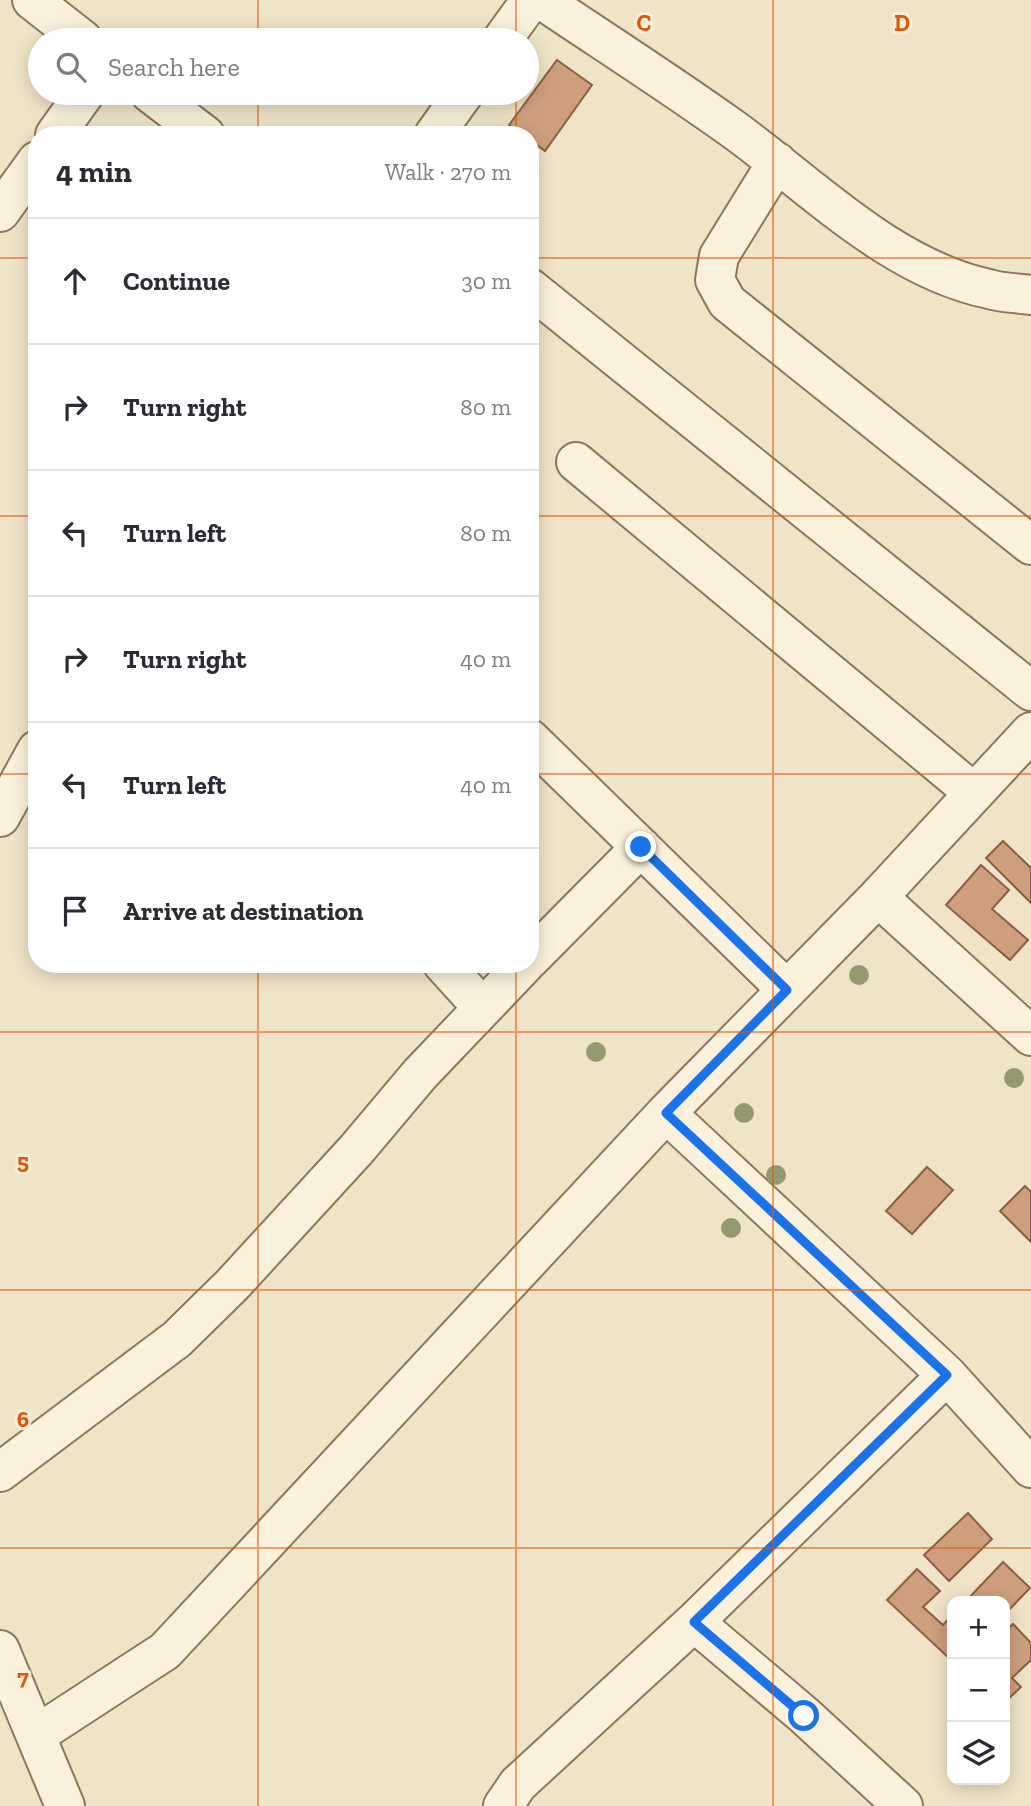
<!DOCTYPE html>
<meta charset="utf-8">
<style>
body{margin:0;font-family:"Zilla Slab",serif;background:#f7f7f7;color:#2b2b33}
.controls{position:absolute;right:21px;bottom:21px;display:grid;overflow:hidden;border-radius:14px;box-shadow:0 4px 18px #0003}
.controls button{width:63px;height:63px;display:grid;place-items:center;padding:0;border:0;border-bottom:2px solid #e1e1e2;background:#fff;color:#2b2b33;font:35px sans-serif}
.stop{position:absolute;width:21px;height:21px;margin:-16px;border:5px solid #1a73e8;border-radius:50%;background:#fff}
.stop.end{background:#1a73e8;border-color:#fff;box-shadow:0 2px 7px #0008}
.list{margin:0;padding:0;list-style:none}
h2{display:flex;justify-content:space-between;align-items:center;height:91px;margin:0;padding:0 28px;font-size:30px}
h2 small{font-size:23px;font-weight:400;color:#7c7c81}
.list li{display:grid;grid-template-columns:46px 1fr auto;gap:21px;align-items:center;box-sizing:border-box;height:126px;padding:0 28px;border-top:2px solid #e1e1e2}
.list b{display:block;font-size:26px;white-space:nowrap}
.list em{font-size:23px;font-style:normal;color:#7c7c81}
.icon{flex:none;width:38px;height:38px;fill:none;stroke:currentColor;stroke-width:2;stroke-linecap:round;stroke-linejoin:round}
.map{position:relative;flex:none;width:1031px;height:1806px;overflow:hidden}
.search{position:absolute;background:#fff;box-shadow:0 4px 18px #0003;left:28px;top:28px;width:511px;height:77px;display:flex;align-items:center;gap:18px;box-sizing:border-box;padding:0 24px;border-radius:38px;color:#7c7c81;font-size:26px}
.panel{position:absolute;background:#fff;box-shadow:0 4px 18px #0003;left:28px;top:126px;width:511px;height:847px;border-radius:28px}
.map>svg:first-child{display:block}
</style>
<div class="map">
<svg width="1031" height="1806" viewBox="0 0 1031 1806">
<rect width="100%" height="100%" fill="#f0e4c8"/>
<!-- building -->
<path fill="#cf9f7d" stroke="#8d5f41" stroke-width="2" d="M 557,60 L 592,85 L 545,151 L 530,140 L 530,135 L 522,135 L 509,125 Z
M 1003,841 L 1031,868 L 1031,903 L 986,858 Z
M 981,865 L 1009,890 L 992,909 L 1028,940 L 1010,960 L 946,905 Z
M 927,1167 L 953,1190 L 912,1234 L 886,1211 Z
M 1025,1186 L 1031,1192 L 1031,1242 L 1000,1211 Z
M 968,1513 L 992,1539 L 949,1581 L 924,1555 Z
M 1003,1562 L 1030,1588 L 1005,1614 L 1005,1601 L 966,1601 Z
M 917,1569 L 940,1591 L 923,1607 L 943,1625 L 952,1615 L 952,1661 L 887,1600 Z
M 1013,1624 L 1031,1643 L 1031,1660 L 1012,1678 L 1021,1687 L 1005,1702 L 1005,1632 Z"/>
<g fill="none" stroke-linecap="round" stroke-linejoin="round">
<!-- minor casing -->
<g stroke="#8d765c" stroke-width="42">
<path id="minor" d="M 32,0 L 83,40
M 542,0 C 606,43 670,84 733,129 C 812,186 890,268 989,289 C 1002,293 1017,293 1031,295
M 502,40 L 531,0
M 150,93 L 205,135
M 55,135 L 85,93
M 434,135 L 464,93
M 777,162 L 719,256 L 715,280 L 727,302 L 1031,545
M 0,212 L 37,161
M 530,288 L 1031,691
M 576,462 L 973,792
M 530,739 L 787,990
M 0,817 L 37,750
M 878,897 L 1031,1036
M 530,959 L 641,847
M 443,964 L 482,1007
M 666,1113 L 947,1375 L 1031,1468
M 0,1472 L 177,1339 L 232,1285 L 356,1150 L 420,1074 L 525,964
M 694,1622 L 804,1715 L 903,1806
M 0,1650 L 65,1806
M 36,1735 L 165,1651 L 666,1113 L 878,897 L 1031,732
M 503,1806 L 518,1784 L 694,1622 L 947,1375"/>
</g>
<!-- minor -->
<use href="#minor" stroke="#faf1dc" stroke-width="38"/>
</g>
<!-- trees -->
<g fill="#96986f">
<circle cx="859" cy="975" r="10"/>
<circle cx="596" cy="1052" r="10"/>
<circle cx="1014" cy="1078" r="10"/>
<circle cx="744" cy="1113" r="10"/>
<circle cx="776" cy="1175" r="10"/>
<circle cx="731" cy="1228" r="10"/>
</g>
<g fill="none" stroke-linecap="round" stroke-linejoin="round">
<!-- route -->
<path stroke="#1a73e8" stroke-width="9" d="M 641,847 L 787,990 L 666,1113 L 947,1375 L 694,1622 L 804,1716"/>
</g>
<!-- grid -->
<path fill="none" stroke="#df570d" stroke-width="2" stroke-opacity="0.55" d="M 258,0 L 258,40M 516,0 L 516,40M 773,0 L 773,1806M 258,93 L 258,135M 516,93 L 516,135M 0,258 L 37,258M 530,258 L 1031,258M 0,516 L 37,516M 530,516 L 1031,516M 0,774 L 37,774M 530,774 L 1031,774M 258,964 L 258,1806M 516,964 L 516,1806M 0,1032 L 1031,1032M 0,1290 L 1031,1290M 0,1548 L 1031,1548"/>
<g font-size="23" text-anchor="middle" font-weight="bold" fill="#df570d" stroke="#f7eed8" stroke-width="6" stroke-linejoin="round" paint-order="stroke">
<text x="644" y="31">C</text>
<text x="902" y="31">D</text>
<text x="23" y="1169">5</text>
<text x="23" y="1427">6</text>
<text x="23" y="1685">7</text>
</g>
</svg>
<div class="controls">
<button>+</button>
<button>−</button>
<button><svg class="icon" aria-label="layers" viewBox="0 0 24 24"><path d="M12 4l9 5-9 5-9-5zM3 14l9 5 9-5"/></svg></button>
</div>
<div class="stop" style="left:804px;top:1716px"></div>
<div class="stop end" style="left:641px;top:847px"></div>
<div class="search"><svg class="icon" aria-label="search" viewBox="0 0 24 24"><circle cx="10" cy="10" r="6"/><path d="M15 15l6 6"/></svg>Search here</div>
<section class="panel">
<h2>4 min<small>Walk · 270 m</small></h2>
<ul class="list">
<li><svg class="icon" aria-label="ahead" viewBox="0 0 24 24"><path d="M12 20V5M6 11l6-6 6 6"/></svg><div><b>Continue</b></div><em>30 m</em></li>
<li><svg class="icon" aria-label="right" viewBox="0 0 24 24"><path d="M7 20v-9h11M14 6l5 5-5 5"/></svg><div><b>Turn right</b></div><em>80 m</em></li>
<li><svg class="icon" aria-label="left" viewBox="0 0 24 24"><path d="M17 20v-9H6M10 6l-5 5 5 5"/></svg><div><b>Turn left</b></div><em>80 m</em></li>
<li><svg class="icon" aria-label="right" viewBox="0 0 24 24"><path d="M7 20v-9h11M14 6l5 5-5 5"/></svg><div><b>Turn right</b></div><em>40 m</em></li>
<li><svg class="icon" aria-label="left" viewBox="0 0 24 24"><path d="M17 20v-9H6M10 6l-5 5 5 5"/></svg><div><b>Turn left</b></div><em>40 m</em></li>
<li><svg class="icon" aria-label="arrive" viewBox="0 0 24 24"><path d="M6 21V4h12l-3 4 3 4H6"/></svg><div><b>Arrive at destination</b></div></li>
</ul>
</section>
</div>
